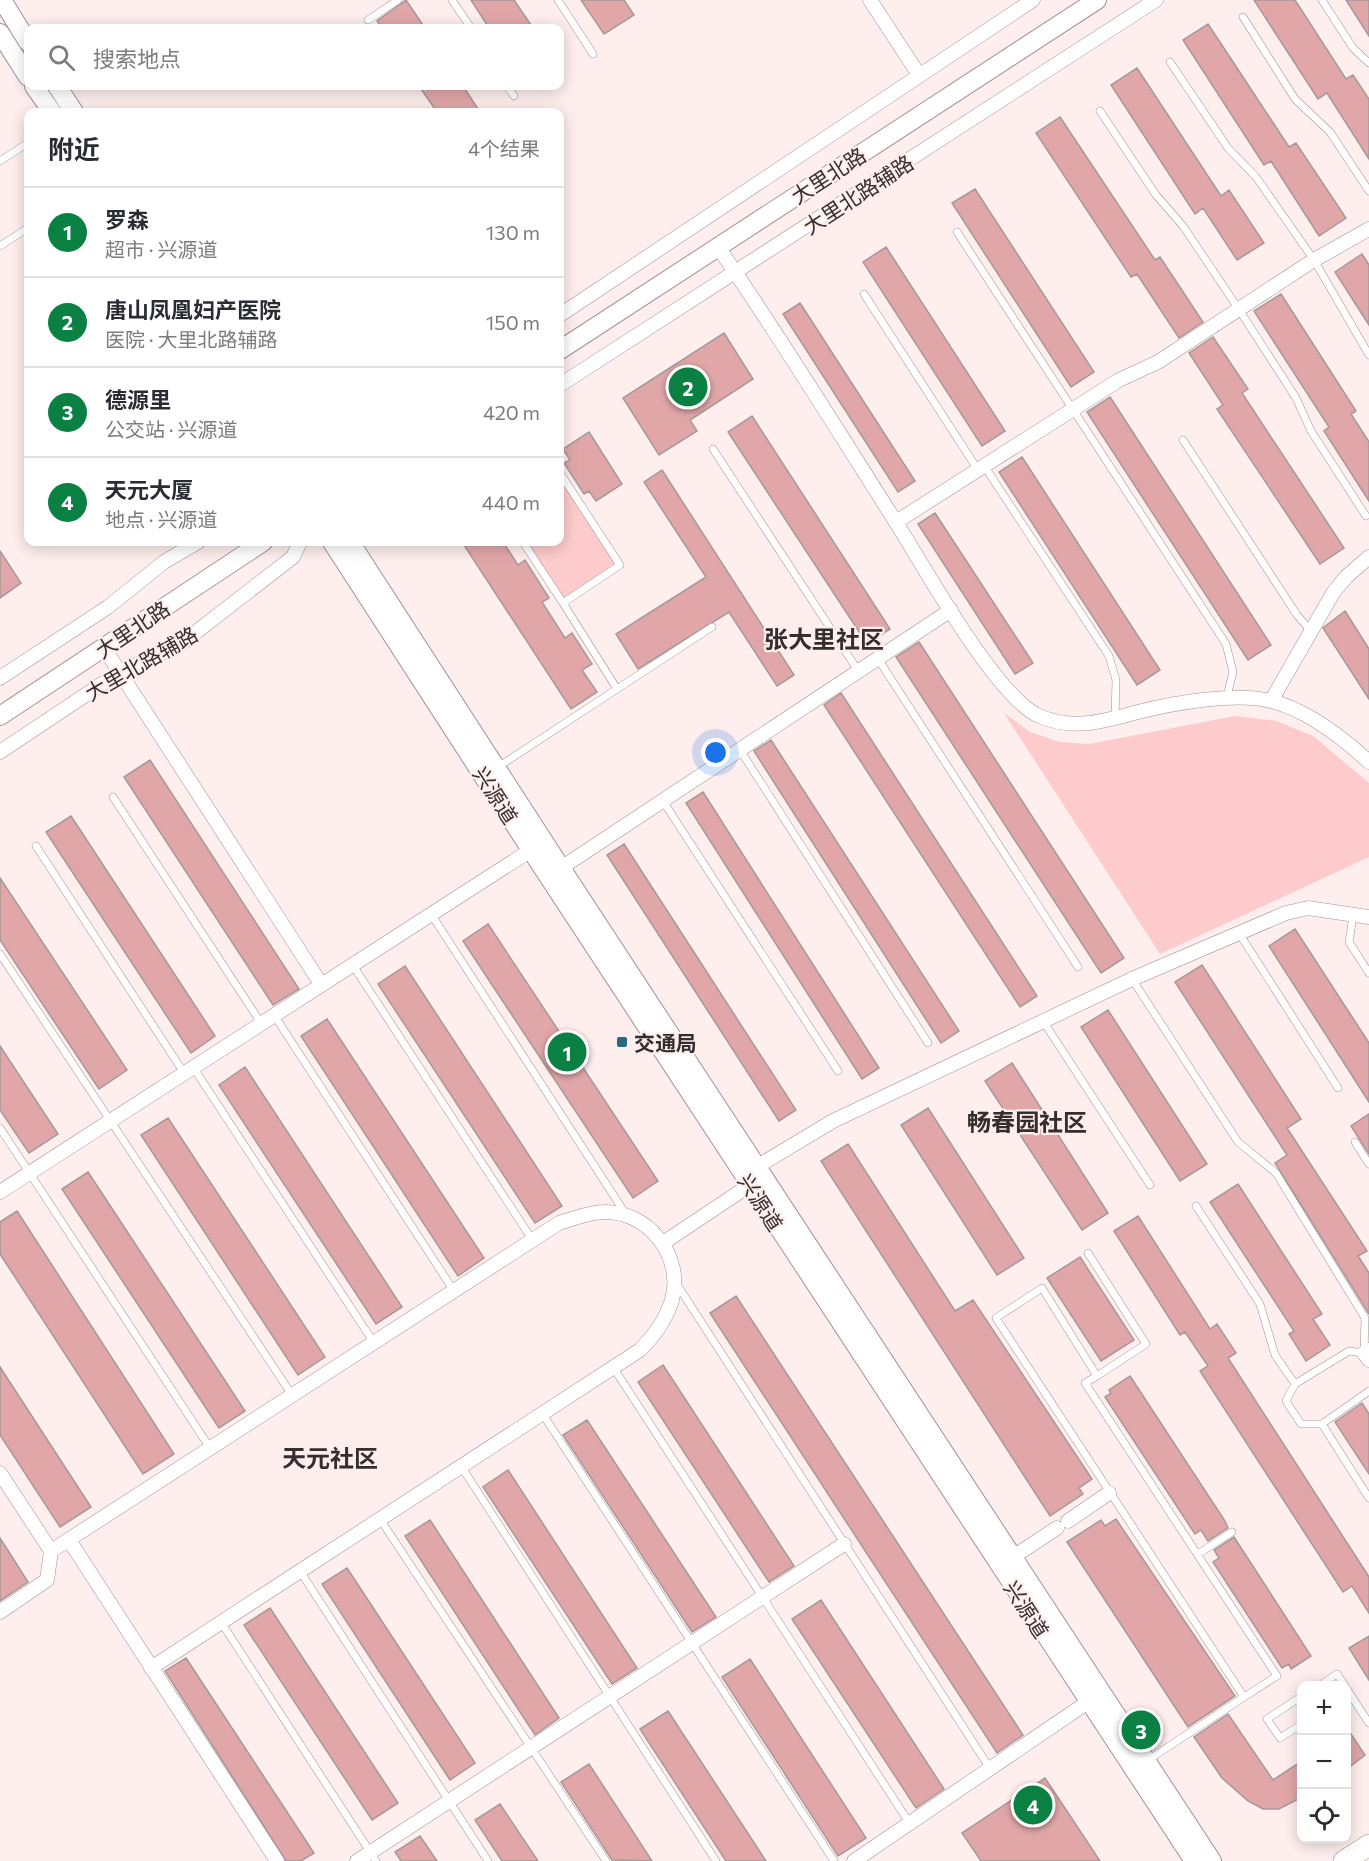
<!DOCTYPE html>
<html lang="zh">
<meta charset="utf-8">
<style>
body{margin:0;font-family:Commissioner,"Noto Sans SC",sans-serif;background:#f2f2f3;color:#2b2b33}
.controls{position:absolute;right:18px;bottom:18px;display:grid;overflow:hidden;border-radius:12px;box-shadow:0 3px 15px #0003}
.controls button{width:54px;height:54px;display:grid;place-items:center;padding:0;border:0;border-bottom:2px solid #e1e1e2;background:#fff;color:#2b2b33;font:30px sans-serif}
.you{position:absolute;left:716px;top:753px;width:21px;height:21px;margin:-15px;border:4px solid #fff;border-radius:50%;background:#1a73e8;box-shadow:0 0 0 9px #1a73e833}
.badge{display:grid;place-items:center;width:39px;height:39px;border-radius:50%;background:#0b8043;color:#fff;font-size:20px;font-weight:700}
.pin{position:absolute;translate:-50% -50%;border:3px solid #fff;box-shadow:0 2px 6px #0006}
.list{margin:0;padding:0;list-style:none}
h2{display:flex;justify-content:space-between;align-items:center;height:78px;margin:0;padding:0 24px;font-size:26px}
h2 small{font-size:20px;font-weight:400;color:#7c7c81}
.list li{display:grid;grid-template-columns:39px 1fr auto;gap:18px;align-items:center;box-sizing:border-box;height:90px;padding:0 24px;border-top:2px solid #e1e1e2}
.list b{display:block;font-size:22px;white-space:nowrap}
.list p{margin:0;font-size:20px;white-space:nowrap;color:#7c7c81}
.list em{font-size:20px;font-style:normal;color:#7c7c81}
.icon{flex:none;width:33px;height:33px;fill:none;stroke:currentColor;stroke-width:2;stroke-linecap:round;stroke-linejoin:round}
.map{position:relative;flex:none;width:1369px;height:1861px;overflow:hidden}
.search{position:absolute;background:#fff;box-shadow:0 3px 15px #0003;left:24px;top:24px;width:540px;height:66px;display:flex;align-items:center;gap:15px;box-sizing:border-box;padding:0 21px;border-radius:12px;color:#7c7c81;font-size:22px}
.panel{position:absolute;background:#fff;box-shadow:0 3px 15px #0003;left:24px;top:108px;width:540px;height:438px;border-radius:12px}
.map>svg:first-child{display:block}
</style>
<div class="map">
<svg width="1369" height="1861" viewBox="0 0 1369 1861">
<rect width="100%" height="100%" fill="#feeeee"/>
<!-- green -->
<path fill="#fdcbcb" d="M 560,479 L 615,564 L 564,598 L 527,542 L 560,542 Z
M 1004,713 L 1030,732 L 1060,742 L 1089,744 L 1235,716 L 1276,721 L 1313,736 L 1369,783 L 1369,857 L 1160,954 Z"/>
<!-- building -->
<path fill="#e1a7a8" stroke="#a79898" stroke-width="1.5" d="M 406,0 L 425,28 L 382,28 L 377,21 Z
M 471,0 L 514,0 L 533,28 L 489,28 Z
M 581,0 L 624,0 L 634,15 L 604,34 Z
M 1254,0 L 1295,0 L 1346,79 L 1353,75 L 1369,99 L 1369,159 L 1327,93 L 1318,99 Z
M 1346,0 L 1369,0 L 1369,36 Z
M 1208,24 L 1289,147 L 1296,143 L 1346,218 L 1319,236 L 1271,161 L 1264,165 L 1183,40 Z
M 1137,68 L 1221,196 L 1229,190 L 1264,243 L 1237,260 L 1203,208 L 1195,214 L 1111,85 Z
M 419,86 L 463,86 L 480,112 L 437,112 Z
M 1060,117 L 1155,260 L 1160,257 L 1203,322 L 1179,338 L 1137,274 L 1131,277 L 1036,133 Z
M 975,189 L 1094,372 L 1071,387 L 952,203 Z
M 886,247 L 1005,431 L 982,446 L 863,262 Z
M 1362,254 L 1369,265 L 1369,325 L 1335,272 Z
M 1281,294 L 1356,411 L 1351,414 L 1369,442 L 1369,501 L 1324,431 L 1329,427 L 1254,311 Z
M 800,303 L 915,481 L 898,492 L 783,314 Z
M 724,333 L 753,379 L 690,420 L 697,431 L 659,455 L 623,398 Z
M 1213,337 L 1248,389 L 1242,393 L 1344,548 L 1320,564 L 1217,409 L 1223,405 L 1189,353 Z
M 1110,397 L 1271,645 L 1248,660 L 1087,412 Z
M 752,416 L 890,629 L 867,644 L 728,432 Z
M 589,432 L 622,484 L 596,501 L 589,491 L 584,494 L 564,463 L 570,460 L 563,449 Z
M 1022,457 L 1160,670 L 1137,685 L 999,472 Z
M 662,470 L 794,675 L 777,686 L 729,612 L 638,669 L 616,634 L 706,577 L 644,482 Z
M 935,513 L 1033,663 L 1015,674 L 918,524 Z
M 462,542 L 503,542 L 518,565 L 525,560 L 549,598 L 542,602 L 565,638 L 572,633 L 592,664 L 582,670 L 597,692 L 571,709 Z
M 0,551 L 21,583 L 0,598 Z
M 1345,611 L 1369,649 L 1369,699 L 1323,628 Z
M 919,642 L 1124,958 L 1101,973 L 896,657 Z
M 841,693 L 1037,996 L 1020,1007 L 824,705 Z
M 771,740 L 959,1031 L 941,1043 L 754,751 Z
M 150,760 L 299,989 L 273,1005 L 124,777 Z
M 703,792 L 879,1068 L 862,1079 L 686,803 Z
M 71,816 L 215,1036 L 191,1053 L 46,832 Z
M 624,844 L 796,1110 L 779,1121 L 607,855 Z
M 0,878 L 127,1070 L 99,1089 L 0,940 Z
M 488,924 L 658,1181 L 633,1198 L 463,941 Z
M 1295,929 L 1369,1043 L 1369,1102 L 1269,946 Z
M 1202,965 L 1301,1119 L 1287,1128 L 1367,1251 L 1358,1256 L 1369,1273 L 1369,1314 L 1275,1163 L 1287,1155 L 1175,982 Z
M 405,966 L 562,1206 L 535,1223 L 378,984 Z
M 1108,1010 L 1207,1164 L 1180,1181 L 1081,1027 Z
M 327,1019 L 484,1258 L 458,1276 L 301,1036 Z
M 0,1046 L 58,1134 L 29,1153 L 0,1110 Z
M 1012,1063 L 1108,1213 L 1082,1230 L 985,1081 Z
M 245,1067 L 402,1307 L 376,1324 L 219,1085 Z
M 928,1108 L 1024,1258 L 997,1275 L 901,1125 Z
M 1369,1114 L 1369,1154 L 1351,1126 Z
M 168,1118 L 325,1357 L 298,1375 L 141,1135 Z
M 848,1144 L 955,1311 L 973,1300 L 1092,1479 L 1079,1488 L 1083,1494 L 1050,1516 L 821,1161 Z
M 88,1172 L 245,1411 L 219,1428 L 62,1189 Z
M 1238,1184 L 1322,1314 L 1313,1319 L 1330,1345 L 1306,1361 L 1289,1334 L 1294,1331 L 1210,1202 Z
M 17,1211 L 174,1454 L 143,1474 L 0,1254 L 0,1222 Z
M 1138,1216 L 1210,1329 L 1217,1324 L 1236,1353 L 1228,1358 L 1369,1577 L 1369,1613 L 1352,1586 L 1343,1592 L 1200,1371 L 1208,1366 L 1185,1332 L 1180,1335 L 1114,1231 Z
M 1080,1257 L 1134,1340 L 1101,1361 L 1047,1278 Z
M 736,1296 L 1023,1735 L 997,1753 L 710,1313 Z
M 663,1365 L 794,1566 L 769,1582 L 638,1382 Z
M 0,1367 L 91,1507 L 60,1527 L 0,1435 Z
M 1130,1376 L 1225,1521 L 1228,1528 L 1208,1541 L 1201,1530 L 1195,1534 L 1105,1397 L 1111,1393 L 1109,1390 Z
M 1362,1403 L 1369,1414 L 1369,1474 L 1335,1422 Z
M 587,1420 L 716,1617 L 692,1632 L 563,1435 Z
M 508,1470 L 637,1668 L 612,1684 L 483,1487 Z
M 1116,1519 L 1235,1696 L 1188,1727 L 1067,1542 L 1101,1520 L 1105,1526 Z
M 430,1520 L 559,1718 L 535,1735 L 405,1536 Z
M 1234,1537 L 1311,1656 L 1291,1669 L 1289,1664 L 1282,1668 L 1213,1562 L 1219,1558 L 1214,1550 Z
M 0,1538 L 28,1582 L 0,1601 Z
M 347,1568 L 475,1763 L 450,1780 L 322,1584 Z
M 821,1600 L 944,1789 L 916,1808 L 792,1619 Z
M 270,1608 L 398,1803 L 372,1820 L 244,1625 Z
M 1369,1636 L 1369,1680 L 1349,1648 Z
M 186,1658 L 314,1853 L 301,1861 L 286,1861 L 165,1671 Z
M 750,1659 L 866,1838 L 838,1856 L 722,1677 Z
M 668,1711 L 766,1861 L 726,1861 L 640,1729 Z
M 1228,1714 L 1273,1780 L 1302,1761 L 1302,1797 L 1279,1809 L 1263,1809 L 1248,1801 L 1222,1778 L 1194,1737 Z
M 1347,1728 L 1365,1755 L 1347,1769 Z
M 589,1764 L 652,1861 L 612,1860 L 561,1782 Z
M 1045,1778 L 1100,1861 L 981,1861 L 962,1833 Z
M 500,1804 L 538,1861 L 502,1861 L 475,1820 Z
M 420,1836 L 437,1861 L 401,1861 L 395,1852 Z"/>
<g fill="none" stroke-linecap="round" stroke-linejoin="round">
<!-- lane casing -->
<g stroke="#a19293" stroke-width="8">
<path id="lane" d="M 452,0 L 471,28
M 558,0 L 593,54
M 1322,0 L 1353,48 L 1369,63
M 1243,17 L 1295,99 L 1330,132 L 1369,191
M 368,20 L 398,0
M 1170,62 L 1228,148 L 1256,177 L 1314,260 L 1369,355
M 507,86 L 514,96
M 1100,111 L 1156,195 L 1183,226 L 1238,308 L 1296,398 L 1311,431 L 1366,516
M 0,161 L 28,143
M 957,232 L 1226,644 L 1233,672 L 1226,700
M 0,246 L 28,228
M 864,294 L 978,470
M 1183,440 L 1297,615 L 1311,631
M 713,449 L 859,672
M 985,467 L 1109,656 L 1116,680 L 1115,718
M 523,542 L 563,603 L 620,565 L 560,473
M 878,659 L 1078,967
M 617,689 L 712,627
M 740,750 L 928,1043
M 498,767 L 617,689 L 563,603
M 113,797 L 261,1023
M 663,801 L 838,1071
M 36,846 L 184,1073
M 431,914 L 625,1213
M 1353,916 L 1349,942 L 1369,973
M 1239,933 L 1338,1088
M 0,954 L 292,1395
M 352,964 L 533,1241
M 1132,979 L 1238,1142 L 1276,1173 L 1365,1318 L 1364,1353 L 1349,1351 L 1295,1384 L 1275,1355 L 1260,1304 L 1196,1206
M 274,1015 L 454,1291
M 1043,1021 L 1150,1185
M 193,1067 L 374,1343
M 0,1128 L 210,1448
M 1355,1142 L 1369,1164
M 1088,1253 L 1146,1344 L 1097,1376
M 676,1283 L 989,1767
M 1042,1288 L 1097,1376 L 1085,1383 L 1277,1676 L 1244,1697 L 996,1318 Z
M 613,1367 L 910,1824
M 1295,1384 L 1286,1401 L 1301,1424 L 1322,1424
M 1369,1391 L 1322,1424 L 1369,1498
M 542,1413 L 834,1861
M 461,1466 L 716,1861
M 380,1519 L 606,1861
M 1198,1554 L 1232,1532
M 300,1571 L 488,1861
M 221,1622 L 376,1861
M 1319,1686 L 1337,1674 L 1345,1686
M 1346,1688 L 1369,1723
M 1302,1696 L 1267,1719 L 1280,1738 L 1302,1724
M 1148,1760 L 1244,1697"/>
</g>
<!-- street casing -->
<g stroke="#a19293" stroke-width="15">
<path id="street" d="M 870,0 L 919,75
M 718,247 C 780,337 838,431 897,524 C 925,568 996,697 1039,716 C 1074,731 1104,721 1138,712 C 1173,703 1236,692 1271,701 C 1308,710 1342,737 1369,762
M 560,315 L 1033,0
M 560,385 L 1156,0
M 896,522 L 1119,380 L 1158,362 L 1314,260 L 1369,229
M 104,648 L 321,984
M 0,678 L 108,607 L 164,562 L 198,542
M 1271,701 L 1333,593 L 1346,577 L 1369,557
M 0,752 L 120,672 L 178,646 L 293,557 L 300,542
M 561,868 L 951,610
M 758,1166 L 833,1121 L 1132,979 L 1286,913 L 1308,908 L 1369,917
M 0,1192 L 531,850
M 663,1243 L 750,1185
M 1369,1350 L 1364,1353 L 1369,1360
M 0,1473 L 51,1551 L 559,1223 C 573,1219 589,1212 604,1212 C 649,1211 684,1257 672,1300 C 666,1320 654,1336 640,1350 L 151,1668
M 1068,1521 L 1109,1493
M 69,1540 L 277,1861
M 1013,1557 L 1057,1528
M 0,1612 L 47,1580 L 51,1551
M 357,1861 L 844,1544
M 854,1861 L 1088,1702"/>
</g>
<!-- secondary casing -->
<g stroke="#a19293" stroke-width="20">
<path id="secondary" d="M 2,0 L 28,42
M 0,33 L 28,77
M 34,86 L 52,112
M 57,86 L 74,112
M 560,350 L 1097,0
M 332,542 L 531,850 L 1194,1861
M 350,542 L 561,868 L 1212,1861
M 0,716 L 263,542"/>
</g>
<!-- primary casing -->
<g stroke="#a19293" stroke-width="22">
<path id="primary" d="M 1344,1861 L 1369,1845"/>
</g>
<!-- lane -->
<use href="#lane" stroke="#fff" stroke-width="7"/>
<!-- street -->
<use href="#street" stroke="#fff" stroke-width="14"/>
<!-- secondary -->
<use href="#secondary" stroke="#fff" stroke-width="18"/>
<!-- primary -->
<use href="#primary" stroke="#fff" stroke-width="21"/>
</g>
<!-- markers -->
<rect fill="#276b7c" stroke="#feeeee" stroke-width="2" x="616" y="1036" width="12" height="12" rx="3"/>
<g text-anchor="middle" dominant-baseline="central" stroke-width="4.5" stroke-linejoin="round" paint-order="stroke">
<!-- street labels -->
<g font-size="21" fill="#342e2e" stroke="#feeeee">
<text transform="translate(828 175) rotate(-33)">大里北路</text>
<text transform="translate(858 194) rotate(-33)">大里北路辅路</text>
<text transform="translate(132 629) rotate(-34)">大里北路</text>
<text transform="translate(141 663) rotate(-30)">大里北路辅路</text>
<text transform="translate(496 795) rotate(57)">兴源道</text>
<text transform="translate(761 1202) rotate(57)">兴源道</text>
<text transform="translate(1027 1609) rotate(57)">兴源道</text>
</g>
<!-- poi labels -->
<g font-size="21" font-weight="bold" fill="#342e2e" stroke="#feeeee" text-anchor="start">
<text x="634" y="1042">交通局</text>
</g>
<!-- quarter labels -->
<g font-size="24" font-weight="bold" fill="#342e2e" stroke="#feeeee">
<text x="824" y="638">张大里社区</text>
<text x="1027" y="1121">畅春园社区</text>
<text x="330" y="1457">天元社区</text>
</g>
</g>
</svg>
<div class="controls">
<button>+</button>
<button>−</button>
<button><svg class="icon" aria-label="locate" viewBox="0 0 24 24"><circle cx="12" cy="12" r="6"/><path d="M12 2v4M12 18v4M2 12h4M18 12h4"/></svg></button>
</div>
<div class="you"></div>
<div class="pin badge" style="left:567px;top:1052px">1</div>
<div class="pin badge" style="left:688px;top:387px">2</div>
<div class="pin badge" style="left:1141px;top:1730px">3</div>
<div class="pin badge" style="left:1033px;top:1805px">4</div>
<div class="search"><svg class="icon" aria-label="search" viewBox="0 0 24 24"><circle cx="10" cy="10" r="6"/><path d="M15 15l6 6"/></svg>搜索地点</div>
<section class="panel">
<h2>附近<small>4个结果</small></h2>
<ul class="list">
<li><span class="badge">1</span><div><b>罗森</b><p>超市 · 兴源道</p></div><em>130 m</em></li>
<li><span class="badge">2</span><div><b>唐山凤凰妇产医院</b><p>医院 · 大里北路辅路</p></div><em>150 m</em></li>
<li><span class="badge">3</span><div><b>德源里</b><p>公交站 · 兴源道</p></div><em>420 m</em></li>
<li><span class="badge">4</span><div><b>天元大厦</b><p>地点 · 兴源道</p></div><em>440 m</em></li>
</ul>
</section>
</div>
